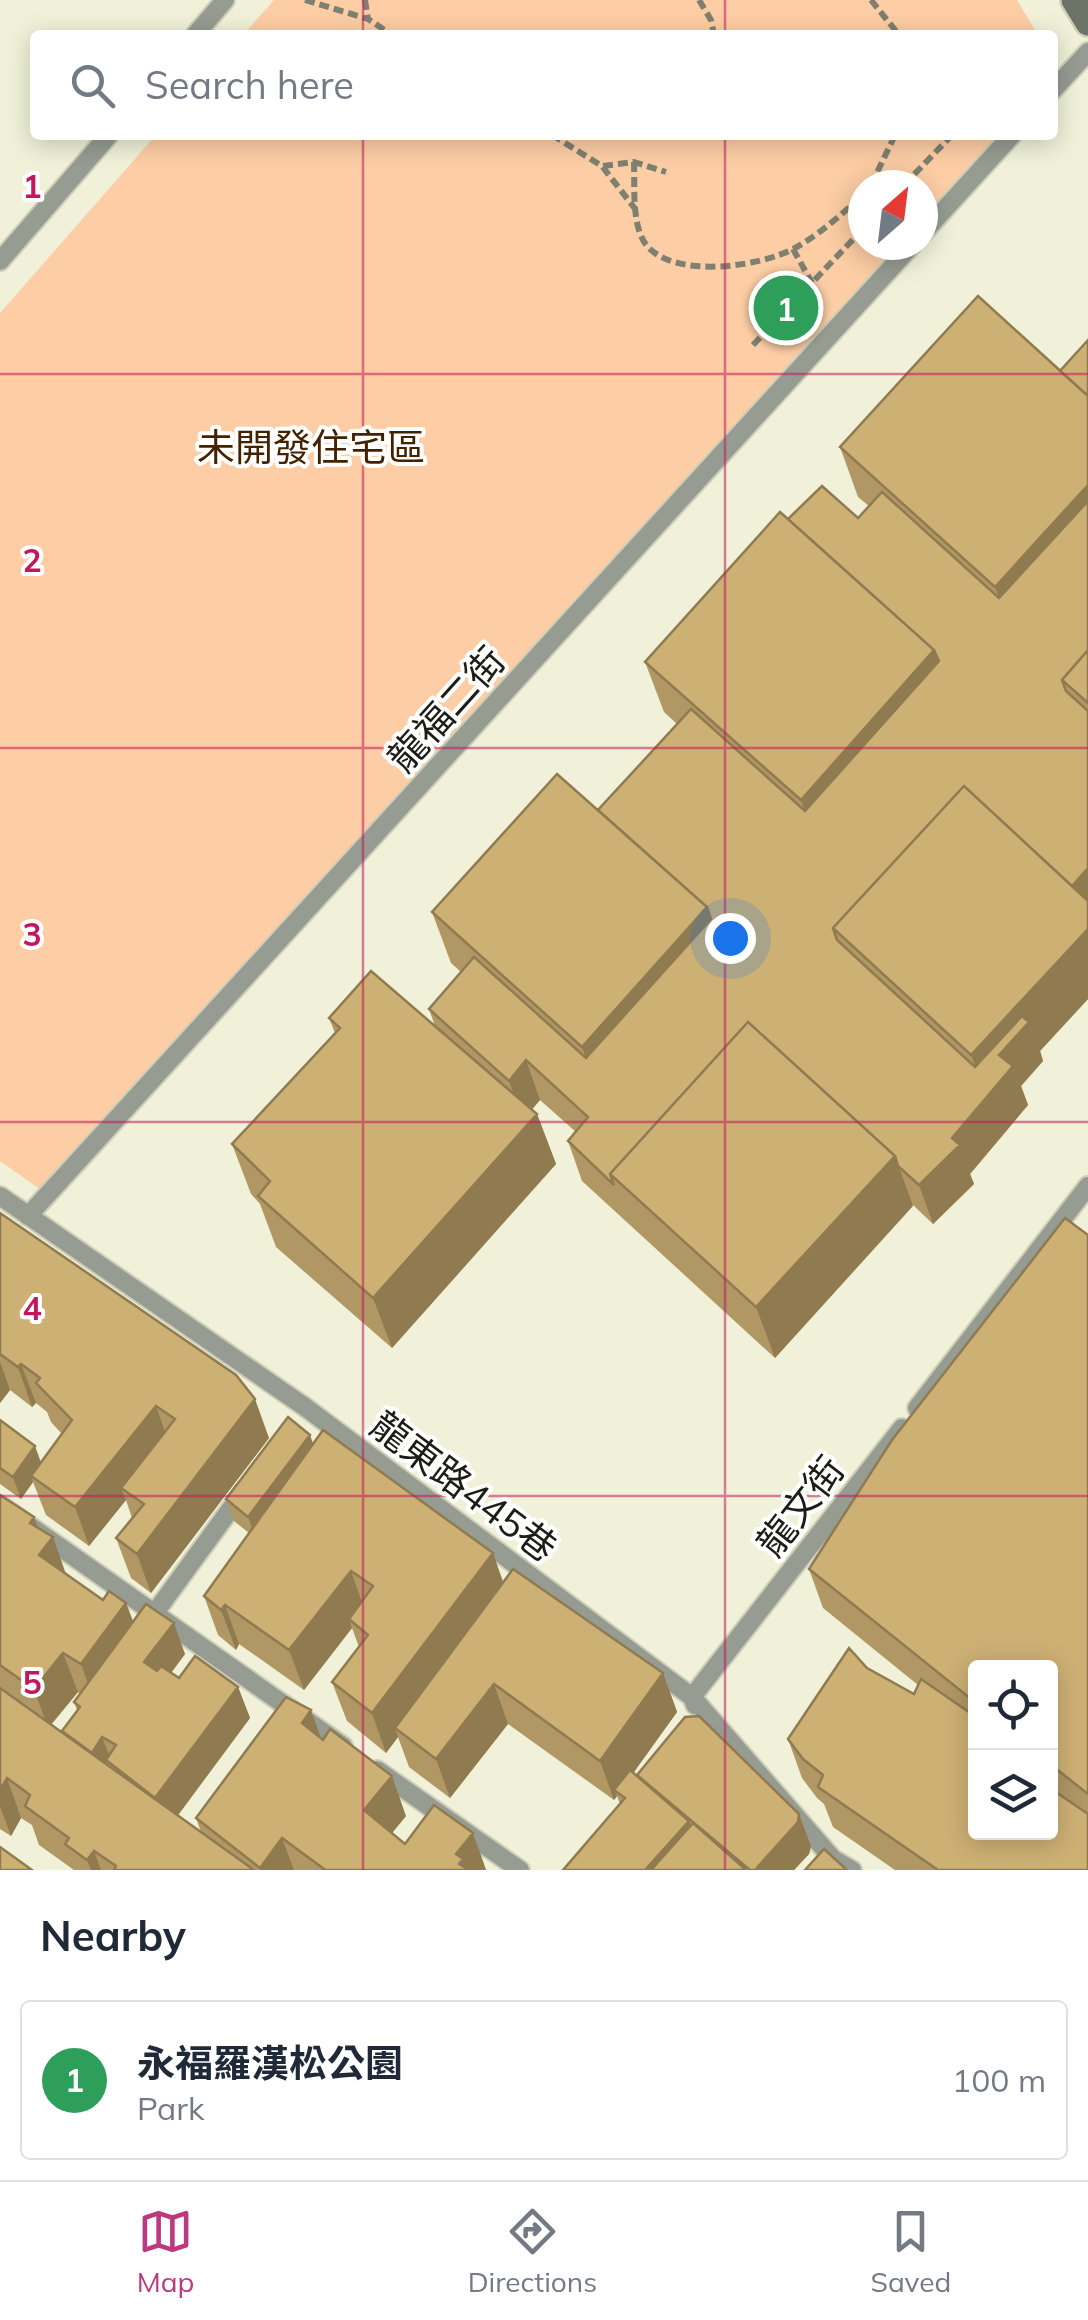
<!DOCTYPE html>
<meta charset="utf-8">
<style>
body{margin:0;font-family:Mulish,"Noto Sans TC",sans-serif;background:#f2f2f3;color:#1f2937}
.controls{position:absolute;right:30px;bottom:30px;display:grid;overflow:hidden;border-radius:10px;box-shadow:0 5px 25px #0003}
.controls button{width:90px;height:90px;display:grid;place-items:center;padding:0;border:0;border-bottom:2px solid #e0e1e3;background:#fff;color:#1f2937;font:50px sans-serif}
.compass{position:absolute;left:848px;top:170px;width:90px;height:90px;border-radius:50%;background:#fff;box-shadow:0 5px 25px #0003;rotate:28deg}
.you{position:absolute;left:730px;top:938px;width:35px;height:35px;margin:-25px;border:8px solid #fff;border-radius:50%;background:#1a73e8;box-shadow:0 0 0 15px #1a73e833}
.badge{display:grid;place-items:center;width:65px;height:65px;border-radius:50%;background:#bd397f;color:#fff;font-size:32px;font-weight:700}
.pin{position:absolute;translate:-50% -50%;border:5px solid #fff;box-shadow:0 2px 10px #0006}
.list{margin:0;padding:0;list-style:none}
h2{display:flex;justify-content:space-between;align-items:center;height:130px;margin:0;padding:0 40px;font-size:42px}
h2 small{font-size:32px;font-weight:400;color:#747a83}
.list li{display:grid;grid-template-columns:65px 1fr auto;gap:30px;align-items:center;box-sizing:border-box;height:160px;margin:0 20px 20px;padding:0 20px;border:2px solid #e0e1e3;border-radius:10px}
.list b{display:block;font-size:38px;white-space:nowrap}
.list p{margin:0;font-size:32px;white-space:nowrap;color:#747a83}
.list em{font-size:32px;font-style:normal;color:#747a83}
.icon{flex:none;width:55px;height:55px;fill:none;stroke:currentColor;stroke-width:2;stroke-linecap:round;stroke-linejoin:round}
.map{position:relative;flex:none;width:1088px;height:1870px;overflow:hidden}
.search{position:absolute;background:#fff;box-shadow:0 5px 25px #0003;left:30px;right:30px;top:30px;height:110px;display:flex;align-items:center;gap:25px;box-sizing:border-box;padding:0 35px;border-radius:10px;color:#747a83;font-size:38px}
.sheet{height:310px;background:#fff}
nav{display:flex;justify-content:space-around;align-items:center;box-sizing:border-box;height:140px;border-top:2px solid #e0e1e3;background:#fff;font-size:28px;color:#747a83}
nav a{display:grid;justify-items:center;gap:5px}
nav .on{color:#bd397f}
.map>svg:first-child{display:block}
</style>
<div class="map">
<svg width="1088" height="1870" viewBox="0 0 1088 1870">
<rect width="100%" height="100%" fill="#f0f1d8"/>
<!-- green -->
<path fill="#fdcea5" d="M 274,0 L 1017,0 L 1038,35 L 243,35 Z
M 156,135 L 1013,135 L 923,236 L 923,185 L 863,185 L 863,245 L 915,245 L 41,1190 L 0,1161 L 0,313 Z"/>
<g fill="none" stroke-linecap="round" stroke-linejoin="round">
<!-- service casing -->
<g stroke="#cecfb9" stroke-width="22">
<path id="service" d="M 195,35 L 225,0
M 1053,90 L 1088,52
M 923,233 L 1012,135
M 0,261 L 109,135
M 0,1196 L 305,1407 L 692,1697 L 833,1859 L 852,1870
M 28,1216 L 912,245
M 917,1408 L 1088,1186
M 0,1505 L 343,1746
M 154,1614 L 243,1492
M 695,1705 L 692,1697 L 902,1428
M 377,1770 L 520,1870"/>
</g>
<!-- secondary casing -->
<g stroke="#cecfb9" stroke-width="30">
<path id="secondary" d="M 1074,0 L 1088,23"/>
</g>
<!-- path -->
<path stroke="#7f8070" stroke-width="6" stroke-dasharray="10 5" stroke-linecap="butt" d="M 305,0 L 368,19 L 392,35
M 365,0 L 368,19
M 699,0 L 711,20 L 714,35
M 871,0 L 899,35
M 552,135 L 602,166 L 636,210
M 634,162 C 635,186 631,227 647,246 C 676,279 760,267 795,248 C 820,234 842,214 863,195
M 603,166 L 634,162 L 666,172
M 871,185 L 895,135
M 904,185 L 952,135
M 793,249 L 812,283
M 753,345 L 863,229"/>
<!-- service -->
<use href="#service" stroke="#969c92" stroke-width="18"/>
<!-- secondary -->
<use href="#secondary" stroke="#6c7467" stroke-width="25"/>
</g>
<!-- wall -->
<path fill="#b09764" fill-rule="evenodd" d="M 1088,340 L 1088,999 L 1040,1051 L 1043,1061 L 1021,1086 L 1028,1105 L 970,1174 L 974,1184 L 933,1224 L 913,1205 L 775,1358 L 582,1181 L 568,1141 L 576,1132 L 540,1100 L 532,1109 L 537,1114 L 556,1164 L 392,1348 L 276,1247 L 260,1204 L 251,1194 L 232,1144 L 335,1033 L 329,1018 L 435,1026 L 429,1009 L 461,972 L 451,963 L 432,912 L 598,810 L 677,724 L 664,712 L 645,662 L 788,519 L 858,518 L 869,506 L 858,497 L 840,447 L 1060,371 Z
M 0,1213 L 269,1438 L 151,1593 L 131,1578 L 116,1538 L 132,1518 L 126,1500 L 89,1546 L 46,1515 L 33,1482 L 21,1499 L 0,1484 L 0,1420 L 41,1462 L 62,1434 L 51,1422 L 47,1412 L 36,1403 L 32,1407 L 10,1390 L 0,1403 Z
M 1088,1235 L 1088,1870 L 895,1870 L 833,1827 L 824,1804 L 817,1798 L 802,1778 L 788,1739 L 867,1668 L 914,1694 L 918,1685 L 823,1608 L 809,1569 ZM 976,1668 L 1050,1668 L 1050,1832 L 976,1832 Z
M 313,1444 L 503,1582 L 663,1673 L 677,1712 L 633,1773 L 637,1777 L 799,1814 L 811,1846 L 809,1854 L 794,1870 L 563,1870 L 620,1804 L 617,1796 L 614,1800 L 508,1724 L 450,1798 L 409,1767 L 398,1737 L 386,1753 L 347,1721 L 332,1682 L 359,1647 L 352,1628 L 304,1690 L 239,1644 L 236,1650 L 218,1635 L 204,1596 L 249,1533 L 234,1521 L 226,1499 Z
M 0,1495 L 34,1517 L 37,1527 L 66,1574 L 103,1600 L 126,1603 L 133,1622 L 185,1654 L 171,1673 L 179,1678 L 238,1687 L 250,1718 L 178,1815 L 201,1832 L 196,1818 L 321,1738 L 406,1816 L 392,1833 L 405,1844 L 473,1833 L 486,1870 L 74,1870 L 39,1845 L 32,1825 L 21,1818 L 11,1836 L 0,1829 ZM 78,1692 L 80,1694 L 74,1702 L 77,1710 L 63,1733 L 51,1725 Z"/>
<!-- shaded-wall -->
<path fill="#907b51" d="M 1088,485 L 1088,556 L 1014,638 L 995,587 Z
M 934,650 L 953,700 L 819,850 L 801,800 Z
M 1088,868 L 1088,923 L 1068,890 Z
M 707,907 L 726,958 L 600,1097 L 582,1047 Z
M 1088,929 L 1088,999 L 1040,1051 L 1043,1061 L 1021,1086 L 1028,1105 L 970,1174 L 974,1184 L 933,1224 L 919,1185 L 952,1138 L 987,1098 L 971,1055 Z
M 526,1060 L 540,1100 L 523,1120 L 509,1081 Z
M 537,1114 L 556,1164 L 392,1348 L 373,1298 Z
M 895,1156 L 913,1206 L 775,1358 L 756,1307 Z
M 0,1362 L 10,1390 L 0,1403 Z
M 21,1364 L 36,1403 L 32,1407 L 18,1367 Z
M 255,1399 L 269,1438 L 151,1593 L 137,1554 Z
M 156,1406 L 170,1446 L 121,1488 L 126,1500 L 89,1546 L 75,1507 Z
M 310,1435 L 318,1457 L 256,1539 L 248,1517 Z
M 35,1446 L 43,1468 L 31,1476 L 33,1482 L 21,1499 L 13,1477 Z
M 34,1517 L 45,1548 L 53,1537 L 67,1577 L 39,1555 L 30,1523 Z
M 493,1553 L 507,1593 L 395,1728 L 398,1737 L 386,1753 L 372,1713 Z
M 351,1571 L 365,1611 L 349,1619 L 352,1628 L 304,1690 L 289,1650 Z
M 126,1603 L 141,1642 L 95,1704 L 81,1664 Z
M 225,1605 L 239,1644 L 236,1650 L 221,1610 Z
M 174,1623 L 185,1654 L 156,1693 L 144,1662 Z
M 63,1653 L 78,1692 L 48,1728 L 34,1689 Z
M 663,1673 L 677,1712 L 619,1793 L 614,1790 L 617,1796 L 614,1800 L 600,1761 Z
M 494,1684 L 508,1724 L 450,1798 L 436,1759 Z
M 238,1687 L 250,1718 L 167,1830 L 155,1798 Z
M 311,1710 L 325,1750 L 302,1723 Z
M 102,1737 L 113,1765 L 106,1760 L 110,1773 L 92,1753 Z
M 392,1776 L 406,1816 L 378,1850 L 364,1810 Z
M 7,1778 L 21,1818 L 11,1836 L 0,1806 L 0,1790 Z
M 799,1814 L 811,1846 L 809,1854 L 794,1870 L 755,1870 Z
M 689,1821 L 703,1860 L 694,1870 L 645,1870 Z
M 473,1833 L 486,1870 L 461,1870 L 456,1854 Z
M 282,1838 L 294,1870 L 261,1870 L 260,1868 Z
M 94,1851 L 101,1870 L 91,1870 L 87,1860 Z"/>
<!-- building -->
<path fill="#cdb074" stroke="#907b51" stroke-width="2.5" d="M 978,296 L 1088,396 L 1088,485 L 995,587 L 840,447 Z
M 1088,340 L 1088,396 L 1060,371 Z
M 822,486 L 858,518 L 882,492 L 999,598 L 1088,501 L 1088,650 L 1062,680 L 1066,691 L 1088,711 L 1088,868 L 1072,886 L 964,786 L 833,928 L 837,940 L 975,1067 L 1022,1016 L 1029,1022 L 999,1055 L 1013,1066 L 952,1138 L 960,1145 L 919,1185 L 898,1166 L 895,1156 L 748,1022 L 610,1174 L 614,1185 L 568,1141 L 588,1117 L 526,1060 L 509,1081 L 429,1009 L 474,957 L 586,1058 L 711,919 L 707,907 L 598,810 L 691,709 L 805,811 L 939,661 L 934,650 L 788,519 Z
M 780,512 L 934,650 L 801,800 L 645,662 Z
M 1088,650 L 1088,703 L 1062,680 Z
M 557,774 L 707,907 L 582,1047 L 432,912 Z
M 964,786 L 1088,901 L 1088,929 L 971,1055 L 833,928 Z
M 371,971 L 537,1114 L 373,1298 L 258,1196 L 270,1181 L 232,1144 L 340,1028 L 329,1018 Z
M 748,1022 L 895,1156 L 756,1307 L 610,1174 Z
M 0,1213 L 236,1375 L 255,1399 L 137,1554 L 116,1538 L 144,1504 L 121,1488 L 175,1419 L 156,1406 L 75,1507 L 31,1476 L 72,1420 L 36,1383 L 40,1378 L 21,1364 L 18,1367 L 0,1354 Z
M 1065,1218 L 1088,1235 L 1088,1794 L 1050,1764 L 1050,1668 L 976,1668 L 976,1703 L 809,1569 L 892,1440 Z
M 288,1417 L 310,1435 L 248,1517 L 226,1499 Z
M 0,1420 L 35,1446 L 13,1477 L 0,1468 Z
M 323,1430 L 493,1553 L 372,1713 L 332,1682 L 368,1635 L 349,1619 L 373,1586 L 351,1571 L 289,1650 L 225,1605 L 221,1610 L 204,1596 Z
M 0,1495 L 34,1517 L 30,1523 L 53,1537 L 39,1555 L 103,1600 L 109,1591 L 126,1603 L 81,1664 L 63,1653 L 34,1689 L 0,1665 Z
M 513,1569 L 663,1673 L 600,1761 L 494,1684 L 436,1759 L 395,1728 Z
M 146,1604 L 174,1623 L 144,1662 L 157,1671 L 161,1666 L 179,1678 L 195,1656 L 238,1687 L 155,1798 L 106,1760 L 116,1745 L 102,1737 L 92,1753 L 62,1731 L 80,1707 L 74,1702 Z
M 849,1648 L 867,1668 L 914,1694 L 921,1679 L 976,1717 L 976,1832 L 1050,1832 L 1050,1788 L 1088,1814 L 1088,1870 L 938,1870 L 818,1787 L 823,1775 L 803,1759 L 788,1739 Z
M 0,1688 L 254,1870 L 114,1870 L 116,1866 L 94,1851 L 87,1860 L 65,1844 L 69,1838 L 25,1806 L 30,1795 L 7,1778 L 0,1790 Z
M 286,1697 L 311,1710 L 302,1723 L 323,1740 L 330,1729 L 392,1776 L 364,1810 L 405,1844 L 434,1805 L 473,1833 L 456,1854 L 463,1859 L 459,1864 L 469,1870 L 323,1870 L 324,1869 L 282,1838 L 260,1868 L 196,1818 Z
M 699,1716 L 799,1814 L 798,1822 L 755,1870 L 750,1870 L 637,1775 L 685,1717 Z
M 630,1770 L 689,1821 L 645,1870 L 563,1870 L 625,1798 L 614,1790 Z
M 693,1823 L 745,1869 L 745,1870 L 651,1870 Z
M 0,1847 L 32,1870 L 0,1870 Z
M 824,1849 L 847,1870 L 805,1870 Z"/>
<!-- grid -->
<path fill="none" stroke="#c2185b" stroke-width="2.5" stroke-opacity="0.55" d="M 363,0 L 363,35M 725,0 L 725,35M 363,135 L 363,1870M 725,135 L 725,1870M 0,374 L 1088,374M 0,748 L 1088,748M 0,1122 L 1088,1122M 0,1496 L 1088,1496"/>
<g text-anchor="middle" dominant-baseline="central" stroke-width="8" stroke-linejoin="round" paint-order="stroke">
<!-- park labels -->
<g font-size="38" fill="#432200" stroke="#fff">
<text x="311" y="447">未開發住宅區</text>
</g>
<!-- street labels -->
<g font-size="38" fill="#1c1d14" stroke="#fff">
<text transform="translate(446 709) rotate(-48)">龍福二街</text>
<text transform="translate(464 1486) rotate(37)">龍東路445巷</text>
<text transform="translate(800 1506) rotate(-52)">龍文街</text>
</g>
</g>
<g font-size="32" text-anchor="middle" font-weight="bold" fill="#c2185b" stroke="#fff" stroke-width="8" stroke-linejoin="round" paint-order="stroke">
<text x="32" y="198">1</text>
<text x="32" y="572">2</text>
<text x="32" y="946">3</text>
<text x="32" y="1320">4</text>
<text x="32" y="1694">5</text>
</g>
</svg>
<div class="controls">
<button><svg class="icon" aria-label="locate" viewBox="0 0 24 24"><circle cx="12" cy="12" r="6"/><path d="M12 2v4M12 18v4M2 12h4M18 12h4"/></svg></button>
<button><svg class="icon" aria-label="layers" viewBox="0 0 24 24"><path d="M12 4l9 5-9 5-9-5zM3 14l9 5 9-5"/></svg></button>
</div>
<svg class="compass" viewBox="-18 -18 36 36"><path d="M0-13l5 13h-10z" fill="#e53935"/><path d="M0 13l5-13h-10z" fill="#747a83"/></svg>
<div class="you"></div>
<div class="pin badge" style="left:786px;top:308px;background:#2e9e5b">1</div>
<div class="search"><svg class="icon" aria-label="search" viewBox="0 0 24 24"><circle cx="10" cy="10" r="6"/><path d="M15 15l6 6"/></svg>Search here</div>
</div>
<section class="sheet">
<h2>Nearby<small></small></h2>
<ul class="list">
<li><span class="badge" style="background:#2e9e5b">1</span><div><b>永福羅漢松公園</b><p>Park</p></div><em>100 m</em></li>
</ul>
</section>
<nav>
<a class="on"><svg class="icon" aria-label="map" viewBox="0 0 24 24"><path d="M3 6l6-2 6 2 6-2v14l-6 2-6-2-6 2zM9 4v14M15 6v14"/></svg>Map</a>
<a><svg class="icon" aria-label="directions" viewBox="0 0 24 24"><path d="M12 3l9 9-9 9-9-9zM9 14v-3h6M13 9l2 2-2 2"/></svg>Directions</a>
<a><svg class="icon" aria-label="saved" viewBox="0 0 24 24"><path d="M7 4h10v16l-5-4-5 4z"/></svg>Saved</a>
</nav>
